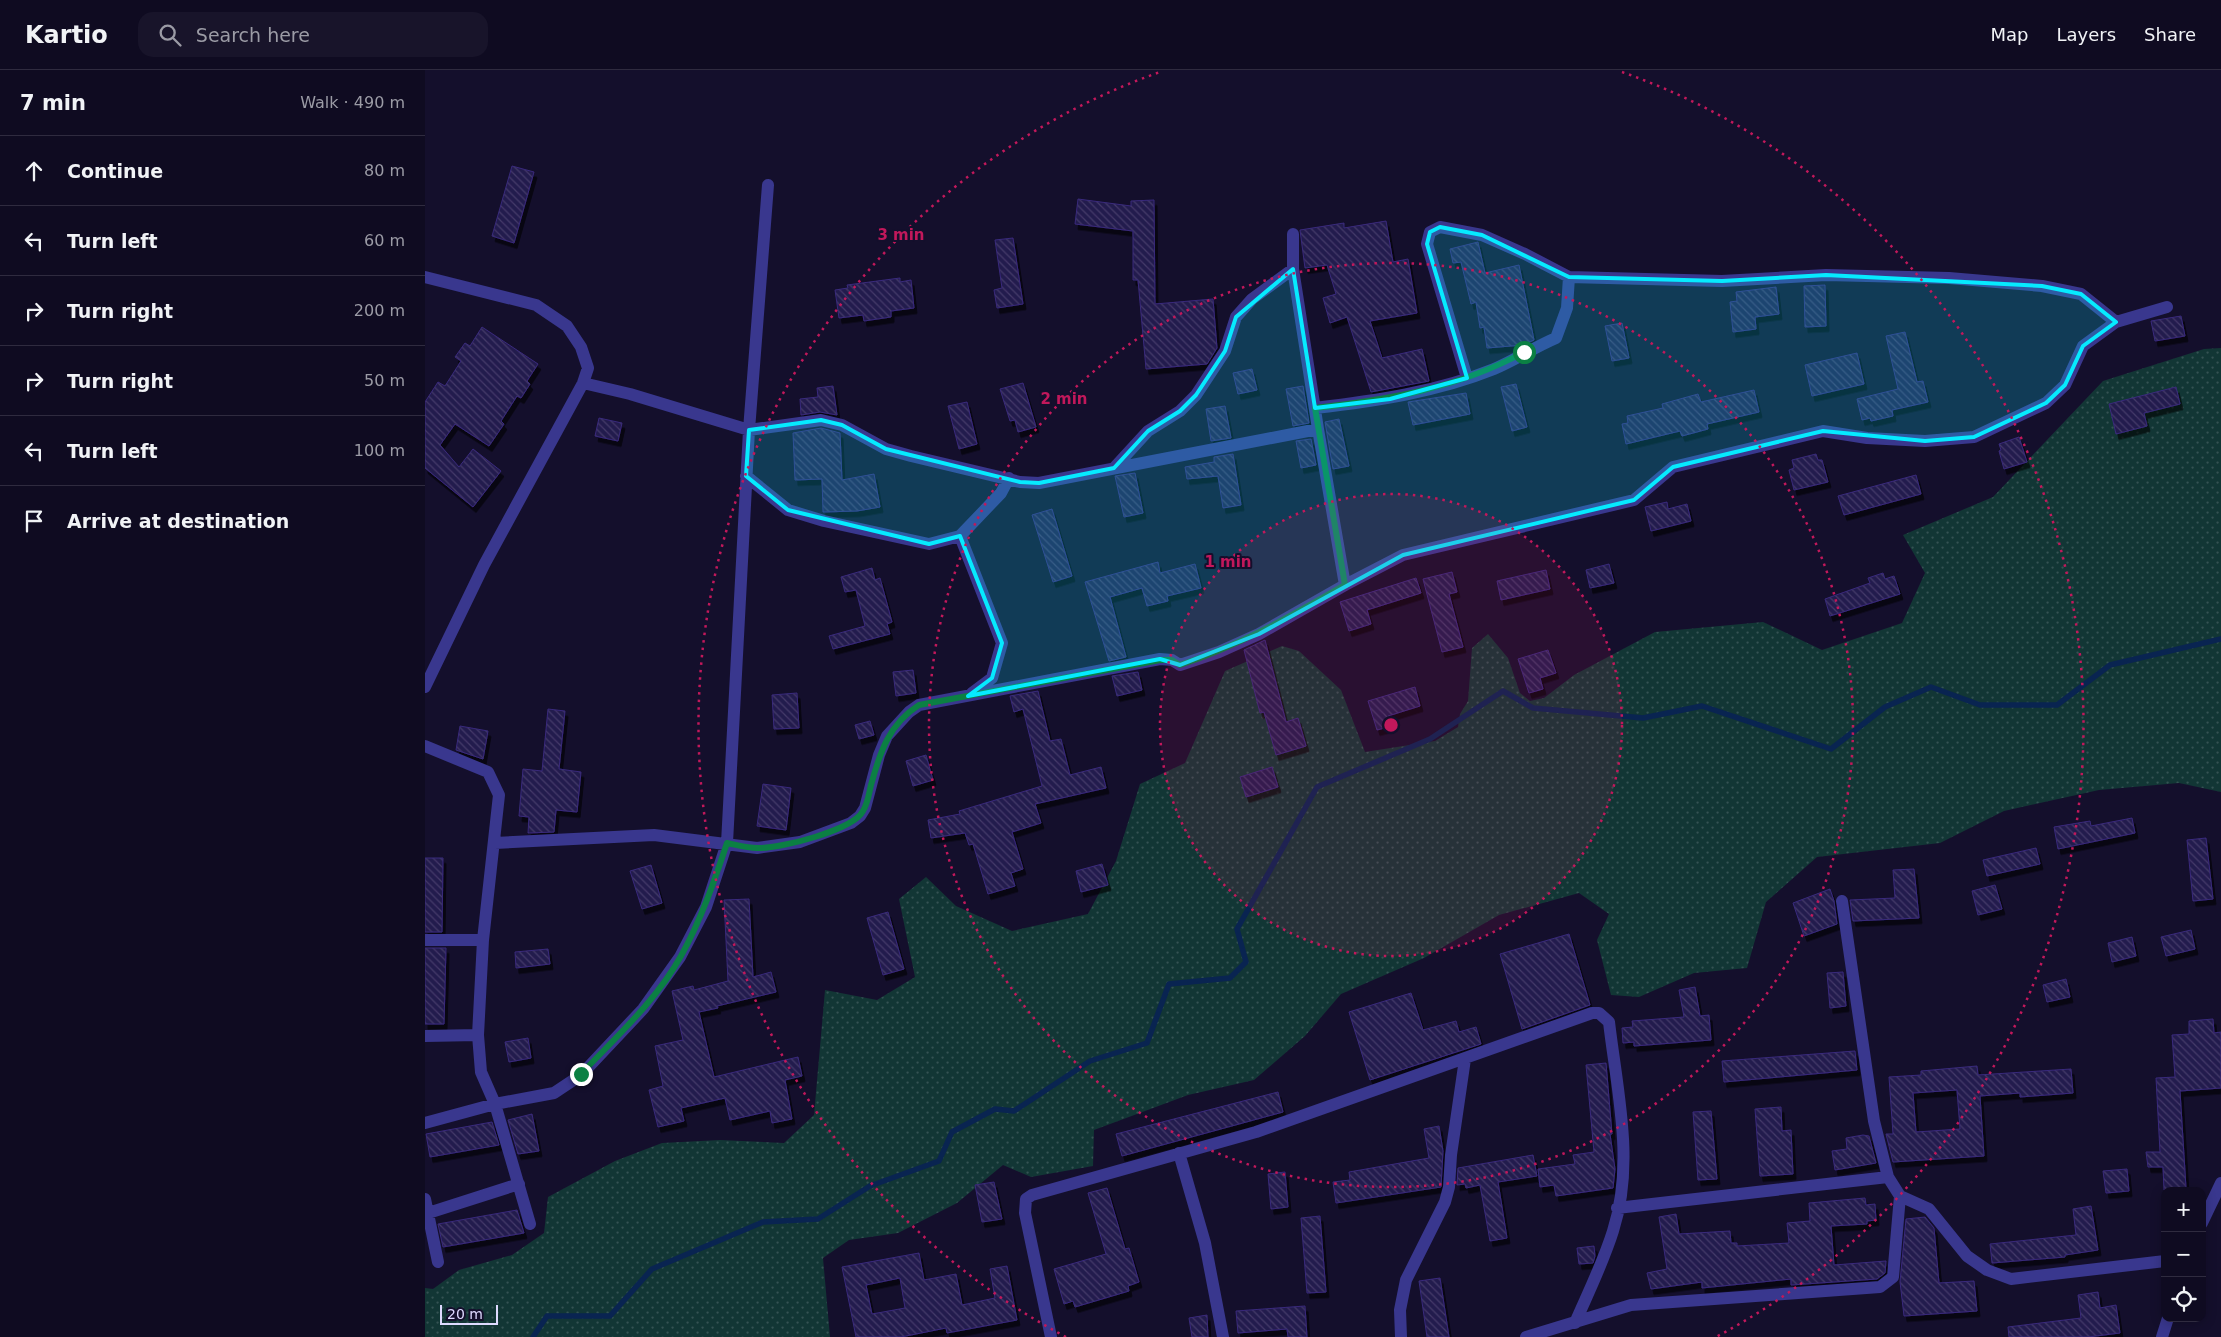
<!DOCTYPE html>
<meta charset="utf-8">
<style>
body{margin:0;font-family:"DejaVu Sans",sans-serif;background:#18142a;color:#f1f3f6}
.controls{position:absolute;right:15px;bottom:15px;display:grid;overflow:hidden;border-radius:10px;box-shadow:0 2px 12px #0003}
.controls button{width:45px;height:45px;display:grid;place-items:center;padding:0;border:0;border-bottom:1px solid #2f2b3f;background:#0f0b21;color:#f1f3f6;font:25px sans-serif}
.scale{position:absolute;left:15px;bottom:12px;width:58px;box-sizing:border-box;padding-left:5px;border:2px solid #dedaff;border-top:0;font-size:14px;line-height:18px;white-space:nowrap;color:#dedaff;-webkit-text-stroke:4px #140f2c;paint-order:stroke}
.stop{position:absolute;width:15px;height:15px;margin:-11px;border:4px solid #0b8043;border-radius:50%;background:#fff}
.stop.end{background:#0b8043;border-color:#fff;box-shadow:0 1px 5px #0008}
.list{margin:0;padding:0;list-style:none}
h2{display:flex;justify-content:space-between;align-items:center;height:65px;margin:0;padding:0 20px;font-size:21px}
h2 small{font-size:16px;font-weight:400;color:#9b9ba5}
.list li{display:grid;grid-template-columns:32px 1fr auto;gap:15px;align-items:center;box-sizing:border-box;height:70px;padding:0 20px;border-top:1px solid #2f2b3f}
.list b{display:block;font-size:19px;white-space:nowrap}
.list em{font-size:16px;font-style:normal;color:#9b9ba5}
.icon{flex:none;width:28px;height:28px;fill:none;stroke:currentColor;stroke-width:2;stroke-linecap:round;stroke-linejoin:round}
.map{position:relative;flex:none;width:1796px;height:1267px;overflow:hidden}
header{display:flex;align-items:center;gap:30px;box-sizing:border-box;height:70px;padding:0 25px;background:#0f0b21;border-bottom:1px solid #2f2b3f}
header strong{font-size:24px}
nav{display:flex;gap:28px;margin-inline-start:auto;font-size:18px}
.search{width:350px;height:45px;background:#18142a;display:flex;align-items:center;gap:12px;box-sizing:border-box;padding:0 18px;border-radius:15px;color:#9b9ba5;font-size:19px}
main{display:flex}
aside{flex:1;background:#0f0b21}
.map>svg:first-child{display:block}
</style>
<header>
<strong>Kartio</strong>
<div class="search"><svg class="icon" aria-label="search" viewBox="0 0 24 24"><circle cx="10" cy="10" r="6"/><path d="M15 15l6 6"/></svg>Search here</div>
<nav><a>Map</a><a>Layers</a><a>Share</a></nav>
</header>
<main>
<aside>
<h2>7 min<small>Walk · 490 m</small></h2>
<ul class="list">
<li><svg class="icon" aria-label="ahead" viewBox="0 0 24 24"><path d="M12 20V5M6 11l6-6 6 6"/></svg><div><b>Continue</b></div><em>80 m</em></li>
<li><svg class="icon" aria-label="left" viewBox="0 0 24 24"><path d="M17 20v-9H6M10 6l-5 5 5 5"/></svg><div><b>Turn left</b></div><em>60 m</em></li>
<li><svg class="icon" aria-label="right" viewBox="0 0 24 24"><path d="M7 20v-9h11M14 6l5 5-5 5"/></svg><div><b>Turn right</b></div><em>200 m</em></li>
<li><svg class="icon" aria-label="right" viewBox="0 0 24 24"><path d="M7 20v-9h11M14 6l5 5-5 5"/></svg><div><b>Turn right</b></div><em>50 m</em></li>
<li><svg class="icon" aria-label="left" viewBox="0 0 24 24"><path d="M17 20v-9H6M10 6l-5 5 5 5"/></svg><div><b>Turn left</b></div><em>100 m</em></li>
<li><svg class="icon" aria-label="arrive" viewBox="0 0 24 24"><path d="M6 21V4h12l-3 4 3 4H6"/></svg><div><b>Arrive at destination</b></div></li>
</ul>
</aside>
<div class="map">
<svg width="1796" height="1267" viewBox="0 0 1796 1267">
<defs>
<pattern id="grass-dots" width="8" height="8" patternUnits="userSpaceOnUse" patternTransform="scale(1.25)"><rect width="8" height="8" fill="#123635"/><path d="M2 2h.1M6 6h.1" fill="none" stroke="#345253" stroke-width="1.8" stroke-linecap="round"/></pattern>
<pattern id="building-back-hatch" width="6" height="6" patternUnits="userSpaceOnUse" patternTransform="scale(1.25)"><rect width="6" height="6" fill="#241a4e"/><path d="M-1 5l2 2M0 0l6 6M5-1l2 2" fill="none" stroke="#433b69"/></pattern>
<filter id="shadow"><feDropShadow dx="3" dy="5.5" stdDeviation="0" flood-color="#0009"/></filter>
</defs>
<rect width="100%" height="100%" fill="#140f2c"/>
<!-- grass -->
<path fill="url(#grass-dots)" d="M 1796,278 L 1796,722 L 1754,713 L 1674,720 L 1579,741 L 1515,773 L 1392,787 L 1341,832 L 1322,898 L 1269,903 L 1214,927 L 1186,925 L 1172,870 L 1184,844 L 1154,823 L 1074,845 L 999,888 L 916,924 L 880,966 L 829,1010 L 763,1025 L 669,1060 L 668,1096 L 606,1107 L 578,1095 L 532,1133 L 473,1163 L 424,1170 L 398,1188 L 405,1267 L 0,1267 L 0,1218 L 8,1219 L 34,1200 L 87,1185 L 119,1163 L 123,1127 L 190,1091 L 237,1073 L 295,1070 L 359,1073 L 389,1045 L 400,920 L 452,930 L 490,907 L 474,829 L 501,807 L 531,836 L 587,861 L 663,844 L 691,791 L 715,714 L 760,693 L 800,601 L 857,576 L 874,581 L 916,620 L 940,682 L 1010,671 L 1033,657 L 1035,644 L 1043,631 L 1047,578 L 1063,564 L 1083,588 L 1095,623 L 1105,631 L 1119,628 L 1149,605 L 1230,562 L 1338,552 L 1397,580 L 1477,553 L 1500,503 L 1478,465 L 1568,427 L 1678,311 L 1779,279 Z"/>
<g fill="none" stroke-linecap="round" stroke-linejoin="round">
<!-- stream -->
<path stroke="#092451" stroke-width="5.5" d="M 108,1267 L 122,1246 L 185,1246 L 227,1199 L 338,1152 L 393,1149 L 445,1116 L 514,1091 L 527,1062 L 570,1039 L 589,1041 L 665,991 L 722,973 L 744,914 L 805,908 L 821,892 L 812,859 L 892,717 L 1005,669 L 1078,621 L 1108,638 L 1218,648 L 1277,636 L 1406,679 L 1460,637 L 1506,617 L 1555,635 L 1632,635 L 1685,595 L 1796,569"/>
</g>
<!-- building -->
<path fill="url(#building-back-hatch)" stroke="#392a7c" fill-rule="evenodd" filter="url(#shadow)" d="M 87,96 L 109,102 L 89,173 L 67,166 Z
M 653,129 L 706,136 L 706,131 L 729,130 L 730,234 L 788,229 L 792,278 L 782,294 L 721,299 L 713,210 L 708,210 L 708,161 L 650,154 Z
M 961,151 L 968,192 L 983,189 L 992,243 L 945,251 L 957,288 L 997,279 L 1004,311 L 946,322 L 922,247 L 905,253 L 898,228 L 911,224 L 902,195 L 880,198 L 875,160 L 919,153 L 919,158 Z
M 588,168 L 598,234 L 572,238 L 569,220 L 577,218 L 570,170 Z
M 1053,172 L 1060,203 L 1094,195 L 1109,270 L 1098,275 L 1062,278 L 1059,257 L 1055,258 L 1051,232 L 1046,234 L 1036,192 L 1028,193 L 1025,179 Z
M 475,208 L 475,212 L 486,210 L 489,238 L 466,241 L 466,247 L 439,251 L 438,245 L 414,248 L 410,220 L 423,218 L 422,215 Z
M 1400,215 L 1401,256 L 1380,257 L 1379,216 Z
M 1351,217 L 1354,244 L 1330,247 L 1331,259 L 1308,262 L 1305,232 L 1312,231 L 1311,222 Z
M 1756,246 L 1760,266 L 1730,271 L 1726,251 Z
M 1197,253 L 1204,288 L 1187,291 L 1180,256 Z
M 57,257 L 113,294 L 102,311 L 105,314 L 96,328 L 92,326 L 76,351 L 79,354 L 64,376 L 30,354 L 15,375 L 34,397 L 48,379 L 76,401 L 48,437 L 0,398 L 0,332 L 13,312 L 20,316 L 36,291 L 30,287 L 40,273 L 45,276 Z
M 1480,262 L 1492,312 L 1498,311 L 1503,332 L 1467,340 L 1468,346 L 1446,351 L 1445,348 L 1437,350 L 1432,329 L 1473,319 L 1461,266 Z
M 1432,283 L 1439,314 L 1387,326 L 1380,295 Z
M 827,299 L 832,320 L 813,324 L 808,303 Z
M 598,313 L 611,357 L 593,362 L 590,350 L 585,351 L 575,319 Z
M 1091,314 L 1102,357 L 1087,361 L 1076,317 Z
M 408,316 L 412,345 L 395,342 L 376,345 L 375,329 L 393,327 L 392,318 Z
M 878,316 L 884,353 L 868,356 L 861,319 Z
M 1751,317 L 1755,334 L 1719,343 L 1722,356 L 1691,364 L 1684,334 Z
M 1329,320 L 1334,342 L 1282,354 L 1283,359 L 1257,366 L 1255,361 L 1201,374 L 1197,354 L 1203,353 L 1202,346 L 1238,338 L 1237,334 L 1273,324 L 1276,332 Z
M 1041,323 L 1045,344 L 988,355 L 983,332 Z
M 542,332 L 552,374 L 534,379 L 523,336 Z
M 800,336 L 806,368 L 786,371 L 781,339 Z
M 174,348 L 197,353 L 193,371 L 170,366 Z
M 914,349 L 924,396 L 908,399 L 900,352 Z
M 396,358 L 415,363 L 417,410 L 449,404 L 455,437 L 432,441 L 398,442 L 397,409 L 370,410 L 368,363 Z
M 1594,367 L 1602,392 L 1579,399 L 1574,381 L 1576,380 L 1574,374 Z
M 886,369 L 891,395 L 876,398 L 871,371 Z
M 808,384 L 816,435 L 798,438 L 793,406 L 762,409 L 760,397 L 789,392 L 789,387 Z
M 1391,384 L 1393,390 L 1397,390 L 1403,412 L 1369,420 L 1364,400 L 1369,398 L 1367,390 Z
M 710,403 L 718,443 L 699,447 L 690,406 Z
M 1491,405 L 1496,424 L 1419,445 L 1413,426 Z
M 1242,432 L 1243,439 L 1262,434 L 1266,451 L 1226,461 L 1220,437 Z
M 627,439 L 647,506 L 628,512 L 607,445 Z
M 733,492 L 735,503 L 770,494 L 776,518 L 742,526 L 743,531 L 722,536 L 717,518 L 685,527 L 701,587 L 684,591 L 660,512 Z
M 1184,494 L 1189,513 L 1165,518 L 1161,500 Z
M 447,498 L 450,510 L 455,508 L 467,552 L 462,554 L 465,564 L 408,579 L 404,566 L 440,556 L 431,520 L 420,522 L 416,507 Z
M 1121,500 L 1125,519 L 1076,530 L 1072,511 Z
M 1027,502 L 1032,522 L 1024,524 L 1038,577 L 1017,582 L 998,509 Z
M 1458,503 L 1460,509 L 1469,506 L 1475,524 L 1405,546 L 1400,529 L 1445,513 L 1443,508 Z
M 991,508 L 996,523 L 942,540 L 946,554 L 924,561 L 915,532 Z
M 840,570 L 861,652 L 873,648 L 881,676 L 851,685 L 839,642 L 835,643 L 819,580 Z
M 1123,580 L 1131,603 L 1115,608 L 1118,619 L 1104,623 L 1093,589 Z
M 488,600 L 491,623 L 471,626 L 468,602 Z
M 713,602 L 717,620 L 692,626 L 687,606 Z
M 990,617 L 995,636 L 963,646 L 967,656 L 952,660 L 943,631 Z
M 613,621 L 625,671 L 636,669 L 645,705 L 676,697 L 681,718 L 610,734 L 616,753 L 587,762 L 598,799 L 586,803 L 590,816 L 563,824 L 548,774 L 544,775 L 540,763 L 506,768 L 503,750 L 535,744 L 534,741 L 617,716 L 598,639 L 589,642 L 585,626 Z
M 372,623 L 374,658 L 349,659 L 347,625 Z
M 123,639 L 140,641 L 134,699 L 156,702 L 152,742 L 131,740 L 129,762 L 103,763 L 104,747 L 94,746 L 98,699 L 117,701 Z
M 445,651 L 449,665 L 434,669 L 430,655 Z
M 35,656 L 63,661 L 58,689 L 31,680 Z
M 501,685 L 508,710 L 488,716 L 481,691 Z
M 847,697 L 853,717 L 821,727 L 815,707 Z
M 338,714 L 366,718 L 361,760 L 332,756 Z
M 1707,748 L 1710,763 L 1633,779 L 1629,757 L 1665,751 L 1666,756 Z
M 1781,768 L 1788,829 L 1768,831 L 1762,770 Z
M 1611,778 L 1615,794 L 1562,806 L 1558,790 Z
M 0,788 L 18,788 L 17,862 L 0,862 Z
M 677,794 L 683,815 L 656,822 L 651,801 Z
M 226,795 L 237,833 L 217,839 L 205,801 Z
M 1489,799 L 1494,848 L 1428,851 L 1425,830 L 1470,828 L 1468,800 Z
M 1570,815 L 1577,839 L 1553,845 L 1547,821 Z
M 1405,819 L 1409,831 L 1412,854 L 1379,866 L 1368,833 Z
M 324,829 L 328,907 L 346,902 L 351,922 L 292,936 L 293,938 L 274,942 L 289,1007 L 373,987 L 377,1006 L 360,1010 L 367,1049 L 347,1053 L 345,1041 L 305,1050 L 300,1028 L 256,1038 L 259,1051 L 233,1057 L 224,1020 L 238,1016 L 230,976 L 258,970 L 247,921 L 268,916 L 269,920 L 303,911 L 299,830 Z
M 463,842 L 479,899 L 458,905 L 442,848 Z
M 1766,860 L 1770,879 L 1741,886 L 1736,867 Z
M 1144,864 L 1165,935 L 1097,959 L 1075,884 Z
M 1707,867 L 1711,886 L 1687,892 L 1683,873 Z
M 0,878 L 21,878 L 19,954 L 0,954 Z
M 123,879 L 125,894 L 91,898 L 90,882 Z
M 1418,902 L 1421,936 L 1405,938 L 1402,903 Z
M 1641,909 L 1645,927 L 1622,932 L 1618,915 Z
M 1270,917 L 1275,946 L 1284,945 L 1286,970 L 1209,976 L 1209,972 L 1198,973 L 1197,958 L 1208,957 L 1207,951 L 1259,947 L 1254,920 Z
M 986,923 L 998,960 L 1031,951 L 1034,962 L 1051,957 L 1056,974 L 945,1010 L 924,942 Z
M 1788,949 L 1789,963 L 1796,962 L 1796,1018 L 1755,1021 L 1761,1118 L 1739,1120 L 1738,1097 L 1723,1097 L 1721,1082 L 1735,1082 L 1731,1008 L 1750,1007 L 1747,965 L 1764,964 L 1764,951 Z
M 103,968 L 106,988 L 84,992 L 80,972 Z
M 1430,981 L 1432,1000 L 1299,1012 L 1297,991 Z
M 1181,993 L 1187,1064 L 1185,1064 L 1190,1099 L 1188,1118 L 1131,1126 L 1129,1115 L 1115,1117 L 1113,1099 L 1150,1094 L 1148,1085 L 1169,1082 L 1161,995 Z
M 1552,996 L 1553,1005 L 1646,999 L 1648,1023 L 1595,1027 L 1595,1023 L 1555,1026 L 1559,1086 L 1468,1092 L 1461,1064 L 1468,1064 L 1464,1007 L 1496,1005 L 1496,1001 ZM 1532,1020 L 1535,1059 L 1491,1062 L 1488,1023 Z
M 853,1022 L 858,1042 L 697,1086 L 691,1064 Z
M 1356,1037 L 1357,1061 L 1366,1060 L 1368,1104 L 1335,1106 L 1330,1039 Z
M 1286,1041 L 1292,1109 L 1273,1110 L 1268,1042 Z
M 107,1044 L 114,1081 L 93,1084 L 83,1050 Z
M 67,1052 L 74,1075 L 5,1087 L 1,1064 Z
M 1014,1056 L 1018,1081 L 1016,1117 L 911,1133 L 908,1112 L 925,1110 L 924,1102 L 1004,1088 L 999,1059 Z
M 1438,1065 L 1444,1066 L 1451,1093 L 1410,1100 L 1407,1081 L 1422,1079 L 1421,1068 Z
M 1108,1085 L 1112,1106 L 1073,1112 L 1082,1168 L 1065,1171 L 1055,1115 L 1041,1118 L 1040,1114 L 1032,1115 L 1033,1098 Z
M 1702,1099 L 1704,1121 L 1681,1123 L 1678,1101 Z
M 860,1102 L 863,1137 L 846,1139 L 843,1104 Z
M 569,1112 L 577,1149 L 557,1152 L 550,1115 Z
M 682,1118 L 700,1179 L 704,1178 L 714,1212 L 703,1216 L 704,1221 L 650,1237 L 648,1231 L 639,1234 L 629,1199 L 681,1184 L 663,1123 Z
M 1440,1128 L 1441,1135 L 1450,1134 L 1451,1150 L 1442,1151 L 1442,1154 L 1406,1156 L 1409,1195 L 1461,1191 L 1460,1203 L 1452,1209 L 1366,1215 L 1366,1209 L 1277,1218 L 1277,1212 L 1226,1219 L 1222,1203 L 1242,1199 L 1234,1147 L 1251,1144 L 1254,1164 L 1305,1161 L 1306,1173 L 1312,1173 L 1312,1176 L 1364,1173 L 1362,1153 L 1385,1151 L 1384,1133 Z
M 1666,1136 L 1673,1180 L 1640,1185 L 1640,1187 L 1567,1193 L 1565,1174 L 1651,1165 L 1648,1139 Z
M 92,1140 L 99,1163 L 18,1177 L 13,1154 Z
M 895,1146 L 901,1222 L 882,1223 L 876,1148 Z
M 1500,1147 L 1509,1158 L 1514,1213 L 1549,1211 L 1552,1241 L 1479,1246 L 1475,1212 L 1481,1149 Z
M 1169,1176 L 1170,1186 L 1168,1193 L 1154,1194 L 1152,1178 Z
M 494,1183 L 499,1210 L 531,1204 L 537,1235 L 570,1228 L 565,1199 L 582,1196 L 592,1250 L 522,1263 L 521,1258 L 476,1267 L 431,1267 L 417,1197 ZM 475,1208 L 480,1238 L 447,1244 L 441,1215 Z
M 1015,1208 L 1024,1267 L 1002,1267 L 994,1211 Z
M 1673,1222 L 1675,1238 L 1691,1235 L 1695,1263 L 1663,1267 L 1584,1267 L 1583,1257 L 1656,1248 L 1653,1225 Z
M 880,1236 L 882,1267 L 863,1267 L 862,1259 L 813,1263 L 811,1241 Z
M 782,1245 L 783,1267 L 767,1267 L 764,1248 Z"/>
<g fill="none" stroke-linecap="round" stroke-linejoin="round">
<!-- street -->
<path stroke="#39378e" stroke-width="12" d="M 868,164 L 868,199 L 893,359
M 0,207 L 111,235 L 142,256 L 156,277 L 163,298 L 158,313 L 59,495 L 0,617
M 1042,308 L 1002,174 L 1005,162 L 1015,157 L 1057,165 L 1100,184 L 1144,207 L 1297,211 L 1401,205 L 1524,208 L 1617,216 L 1656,224 L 1691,252
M 158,313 L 205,324 L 324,360 L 396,350 L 417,355 L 461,379 L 486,386 L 595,412 L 614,413 L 893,359 L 920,515
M 890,338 C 950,331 1012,322 1069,299 C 1090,290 1110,277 1131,268 L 1142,238 L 1144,207
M 689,398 L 723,361 L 755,341 L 771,325 L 800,281 L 811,247 L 827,229 L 868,199
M 321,406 L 363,440 L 399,451 L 504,474 L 535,466
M 547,623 L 567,608 L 577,573 L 535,466 L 576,423 L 584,408
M 0,676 L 63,702 L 74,725 L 58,870 L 53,965 L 56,1002 L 70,1034 L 105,1154
M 70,773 L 229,765 L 332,778 L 375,772 L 426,753 L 435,746 L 440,738 L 454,685 L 462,666 L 484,642 L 494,635 L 735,589 L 747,590 L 755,595 L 794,582 L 834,564 L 920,515 L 978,485 L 1209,430 L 1248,397 L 1398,361 L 1442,368 L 1500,371 L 1549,367 L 1621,333 L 1640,315 L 1658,276 L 1691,252 L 1742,237
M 1417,831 L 1449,1051 L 1463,1107 L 1475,1126 L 1504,1139 L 1542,1186 L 1562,1200 L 1586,1209 L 1740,1191
M 0,870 L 58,870
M 0,966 L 53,965
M 0,1053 L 70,1034 L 129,1023 L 156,1005 L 218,939 L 255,887 L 281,837 L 302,773 L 324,360 L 343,115
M 754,1083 L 780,1173 L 798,1267
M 0,1129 L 13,1192
M 1192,1138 L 1463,1107
M 0,1144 L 94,1114
M 1777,1153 L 1796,1113
M 626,1267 L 600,1143 L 601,1129 L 607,1125 L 831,1062 L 1167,943 L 1174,943 L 1184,952 C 1192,1021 1210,1093 1188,1161 C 1178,1193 1163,1223 1150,1253
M 976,1267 L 975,1240 L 981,1210 L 1020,1132 L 1024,1117 L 1026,1085 L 1040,989
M 1101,1267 L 1206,1235 L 1455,1217 L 1468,1207 L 1475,1126
M 1737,1267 L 1743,1248"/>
</g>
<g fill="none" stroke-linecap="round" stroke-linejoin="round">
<!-- route -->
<path stroke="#0b8043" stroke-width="6" d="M 156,1004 C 191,967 231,931 256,886 C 276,850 289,812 302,773 C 312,775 322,778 332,778 C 355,779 428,760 438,741 C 443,733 444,723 446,715 C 455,682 464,654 494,635 L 735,590 L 747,590 L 755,595 C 814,576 866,546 920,515 L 890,338 C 962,330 1034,318 1099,282"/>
</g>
<!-- marked area -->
<path fill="#06eaff" fill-opacity="0.2" stroke="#06eaff" stroke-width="4" stroke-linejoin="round" d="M 1015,157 L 1057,165 L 1144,207 L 1297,211 L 1401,205 L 1617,216 L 1656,224 L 1691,252 L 1658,276 L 1640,315 L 1621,333 L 1549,367 L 1500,371 L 1398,361 L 1248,397 L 1209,430 L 978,485 L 834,564 L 755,595 L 735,589 L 543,626 L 567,608 L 577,573 L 535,466 L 504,474 L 363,440 L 321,406 L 324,360 L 396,350 L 417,355 L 461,379 L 595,412 L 614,413 L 689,398 L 723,361 L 755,341 L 771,325 L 800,281 L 811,247 L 868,199 L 890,338 L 965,329 L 1042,308 L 1002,174 L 1005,162 Z"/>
<!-- distance rings -->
<circle cx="966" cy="655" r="231" fill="#c2185b" fill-opacity=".12"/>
<g fill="none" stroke="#c2185b" stroke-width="2.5" stroke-dasharray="2.5 5">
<circle cx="966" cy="655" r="231"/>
<circle cx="966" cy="655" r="462"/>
<path d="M641 1267A693 693 0 0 1 735 2M1197 2A693 693 0 0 1 1291 1267"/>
</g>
<circle cx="966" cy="655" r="8" fill="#c2185b" stroke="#140f2c" stroke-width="2.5"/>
<g font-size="15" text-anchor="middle" font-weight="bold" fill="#c2185b" stroke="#140f2c" stroke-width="4" stroke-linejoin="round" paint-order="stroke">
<text x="476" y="170">3 min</text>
<text x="639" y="334">2 min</text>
<text x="803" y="497">1 min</text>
</g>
</svg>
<div class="controls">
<button>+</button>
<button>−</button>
<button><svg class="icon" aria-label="locate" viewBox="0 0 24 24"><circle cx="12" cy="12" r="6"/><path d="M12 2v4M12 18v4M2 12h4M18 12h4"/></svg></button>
</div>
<div class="scale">20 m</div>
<div class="stop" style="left:1099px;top:282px"></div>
<div class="stop end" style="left:156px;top:1004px"></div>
</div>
</main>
